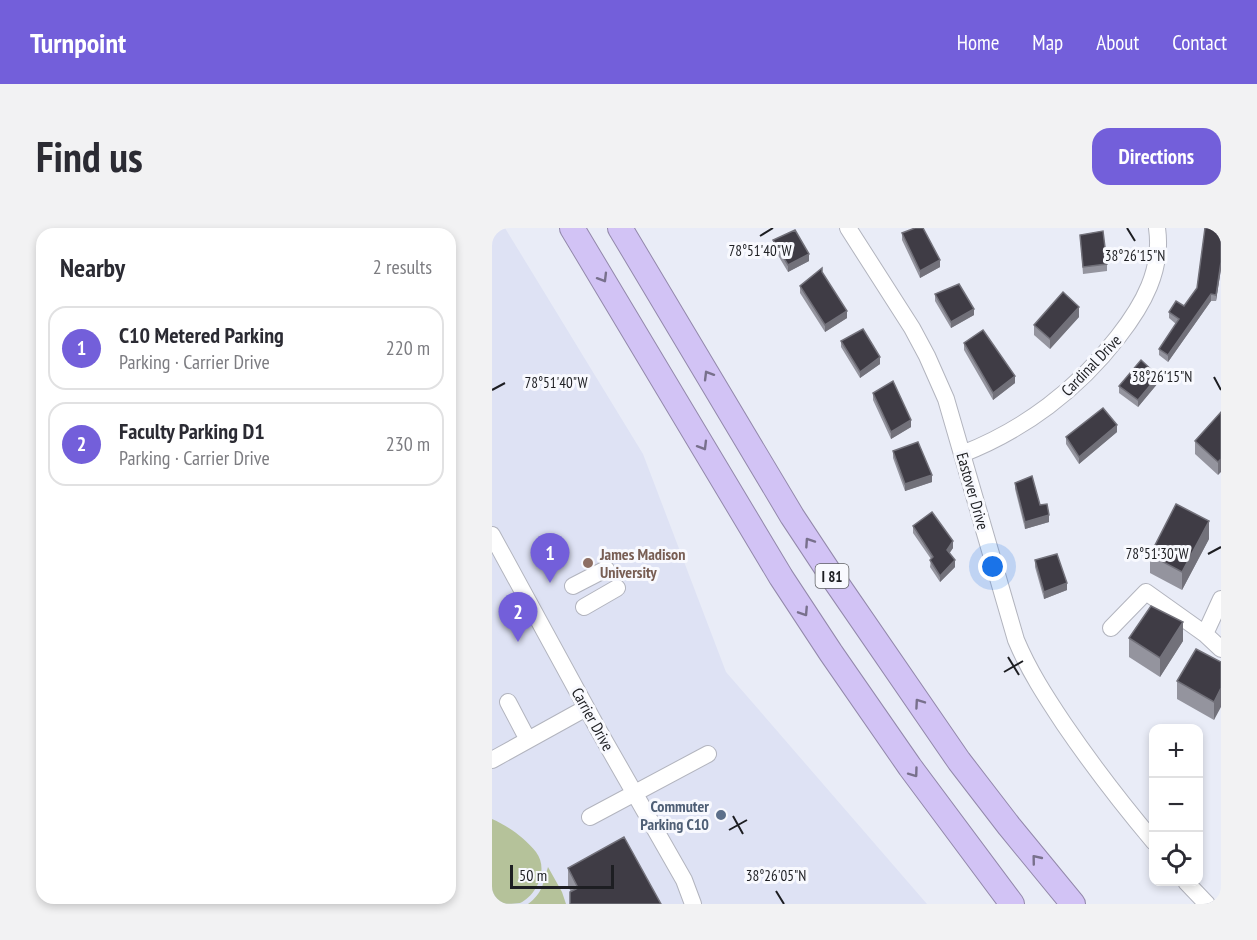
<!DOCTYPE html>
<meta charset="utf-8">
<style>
body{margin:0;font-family:"PT Sans Narrow",sans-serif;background:#f2f2f3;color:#2b2b33}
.controls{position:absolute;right:18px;bottom:18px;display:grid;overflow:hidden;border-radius:12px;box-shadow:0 3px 9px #0003}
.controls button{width:54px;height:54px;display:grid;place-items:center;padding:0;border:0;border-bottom:2px solid #e1e1e2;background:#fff;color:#2b2b33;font:30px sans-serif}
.scale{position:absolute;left:18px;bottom:15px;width:104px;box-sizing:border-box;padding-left:6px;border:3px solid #1d1e22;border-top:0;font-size:16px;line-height:21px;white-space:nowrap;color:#1d1e22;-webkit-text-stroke:4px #f8f9fe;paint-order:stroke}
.you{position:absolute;left:501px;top:339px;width:21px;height:21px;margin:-15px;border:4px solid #fff;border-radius:50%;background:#1a73e8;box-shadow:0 0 0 9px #1a73e833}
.badge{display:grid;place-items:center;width:39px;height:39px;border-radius:50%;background:#735fda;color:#fff;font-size:20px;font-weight:700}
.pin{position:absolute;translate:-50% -50px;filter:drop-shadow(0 2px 3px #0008)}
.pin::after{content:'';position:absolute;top:32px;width:21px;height:18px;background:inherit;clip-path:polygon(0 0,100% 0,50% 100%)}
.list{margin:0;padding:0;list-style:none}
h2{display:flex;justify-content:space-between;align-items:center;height:78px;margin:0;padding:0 24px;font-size:26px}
h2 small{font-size:20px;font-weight:400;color:#7c7c81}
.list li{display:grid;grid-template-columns:39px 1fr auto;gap:18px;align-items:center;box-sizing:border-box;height:84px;margin:0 12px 12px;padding:0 12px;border:2px solid #e1e1e2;border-radius:18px}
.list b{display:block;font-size:22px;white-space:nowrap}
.list p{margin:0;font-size:20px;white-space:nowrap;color:#7c7c81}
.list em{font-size:20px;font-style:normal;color:#7c7c81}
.icon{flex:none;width:33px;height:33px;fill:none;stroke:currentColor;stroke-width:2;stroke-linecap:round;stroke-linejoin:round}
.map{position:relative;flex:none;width:729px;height:676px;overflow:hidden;border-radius:18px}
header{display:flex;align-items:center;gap:36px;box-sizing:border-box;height:84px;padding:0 30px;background:#735fda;color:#fff}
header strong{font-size:28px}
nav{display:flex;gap:33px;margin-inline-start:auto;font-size:21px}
.intro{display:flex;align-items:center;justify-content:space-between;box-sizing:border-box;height:144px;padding:0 36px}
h1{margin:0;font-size:42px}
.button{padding:15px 27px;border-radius:18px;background:#735fda;color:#fff;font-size:21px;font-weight:700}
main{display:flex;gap:36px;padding:0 36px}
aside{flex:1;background:#fff;border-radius:18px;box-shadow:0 3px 9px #0003}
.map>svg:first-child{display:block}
</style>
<header>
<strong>Turnpoint</strong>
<nav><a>Home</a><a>Map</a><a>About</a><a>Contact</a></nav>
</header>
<div class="intro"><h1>Find us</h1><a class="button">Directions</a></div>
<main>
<aside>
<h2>Nearby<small>2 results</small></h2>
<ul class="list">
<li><span class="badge">1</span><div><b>C10 Metered Parking</b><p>Parking · Carrier Drive</p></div><em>220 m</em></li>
<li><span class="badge">2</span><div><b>Faculty Parking D1</b><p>Parking · Carrier Drive</p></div><em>230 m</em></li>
</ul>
</aside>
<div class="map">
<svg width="729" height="676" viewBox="0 0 729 676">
<rect width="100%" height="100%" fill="#e9ecf7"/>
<!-- built -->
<path fill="#dee2f4" d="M 0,0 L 13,0 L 151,226 L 234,444 L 435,676 L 0,676 Z"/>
<!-- green -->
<path fill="#b5c29a" d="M 0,591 C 16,598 33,610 44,624 C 57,641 45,667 28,675 C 20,676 8,676 0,676 Z
M 56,639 L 70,664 L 74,676 L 36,676 C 51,665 51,655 56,639 Z"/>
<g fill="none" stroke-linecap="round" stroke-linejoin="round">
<!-- minor casing -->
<g stroke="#b2b4be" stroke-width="18">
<path id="minor" d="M 356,0 L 420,100 L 435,128 L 454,171 L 524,412 C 537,443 554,469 572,496 C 600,537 630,576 662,614
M 470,226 C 532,202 586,161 626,109 C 651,77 671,42 665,0
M 0,307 L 107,503 L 192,652 L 201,676
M 81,358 L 114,341
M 729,371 L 713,406 L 729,421
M 92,379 L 125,360
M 619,400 L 654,364 L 713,406
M 16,474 L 36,512
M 0,532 L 94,480
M 98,589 L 216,526
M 694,654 L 715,676"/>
</g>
<!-- highway casing -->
<g stroke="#9389ab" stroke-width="26">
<path id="highway" d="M 80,0 L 289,349 L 339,425 L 418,539 L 520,676
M 128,0 L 300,288 L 337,344 L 467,533 L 517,598 L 581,676"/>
</g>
<!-- minor -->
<use href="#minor" stroke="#fff" stroke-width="16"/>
<!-- highway -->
<use href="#highway" stroke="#d2c3f5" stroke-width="24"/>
</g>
<!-- wall -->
<path fill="#94949e" d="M 712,0 L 729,0 L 729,41 L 724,73 L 719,73 L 676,134 L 667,127 L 667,121 L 684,96 L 677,90 L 677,84 L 692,78 L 705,60 L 713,6 Z
M 410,5 L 448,39 L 428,50 L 410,12 Z
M 588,7 L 615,36 L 615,43 L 591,46 Z
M 281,12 L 317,33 L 296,44 L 281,19 Z
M 330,44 L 355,90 L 333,104 L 308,65 L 308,58 Z
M 443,66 L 482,87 L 459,100 L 443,73 Z
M 587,89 L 558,121 L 542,107 L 542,97 Z
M 349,113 L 388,136 L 368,150 L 349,119 Z
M 472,115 L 523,155 L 501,172 L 472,122 Z
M 666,155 L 646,179 L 627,165 L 627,158 Z
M 381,165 L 419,199 L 399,211 L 381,172 Z
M 729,184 L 726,247 L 703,226 L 703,213 Z
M 625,204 L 587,236 L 574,216 L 574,209 Z
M 401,223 L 440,254 L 413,263 L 401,230 Z
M 523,255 L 548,277 L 557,294 L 533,301 L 523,261 Z
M 421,298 L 461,320 L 457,325 L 463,339 L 448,354 L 438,339 L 439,331 L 421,305 Z
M 717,311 L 690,362 L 658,345 L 658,327 Z
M 543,332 L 575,362 L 552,371 L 543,339 Z
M 637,410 L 691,413 L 668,449 L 637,429 Z
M 729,434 L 722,492 L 685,471 L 685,453 Z
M 76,640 L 169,676 L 79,664 L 76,658 Z"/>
<!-- shaded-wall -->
<path fill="#72717a" d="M 317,26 L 317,33 L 296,44 L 296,37 Z
M 448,32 L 448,39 L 428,50 L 428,43 Z
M 729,34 L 729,41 L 724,73 L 724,67 Z
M 719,66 L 719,73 L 676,134 L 676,127 Z
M 587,79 L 587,89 L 558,121 L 558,111 Z
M 482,81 L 482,87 L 459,100 L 459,94 Z
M 355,83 L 355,90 L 333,104 L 333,97 Z
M 388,129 L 388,136 L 368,150 L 368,144 Z
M 523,148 L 523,155 L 501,172 L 501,165 Z
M 666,148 L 666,155 L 646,179 L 646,172 Z
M 419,192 L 419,199 L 399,211 L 399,204 Z
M 625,197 L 625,204 L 587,236 L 587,229 Z
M 729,231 L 729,244 L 726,247 L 726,234 Z
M 440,247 L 440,254 L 413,263 L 413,256 Z
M 557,287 L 557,294 L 533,301 L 533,294 Z
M 717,293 L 717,311 L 690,362 L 690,344 Z
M 461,313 L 461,320 L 455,329 L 455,322 Z
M 463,332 L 463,339 L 448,354 L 448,348 Z
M 575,355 L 575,362 L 552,371 L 552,364 Z
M 691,394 L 691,413 L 668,449 L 668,430 Z
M 729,460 L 729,479 L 722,492 L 722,474 Z"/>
<!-- building -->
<path fill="#3f3c45" stroke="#72717a" stroke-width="1.5" d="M 423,0 L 431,0 L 448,32 L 428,43 L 410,5 Z
M 713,0 L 729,0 L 729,34 L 724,67 L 719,66 L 676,127 L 667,121 L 687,91 L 677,84 L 684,73 L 692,78 L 705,60 Z
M 303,2 L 317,26 L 296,37 L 281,12 Z
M 611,3 L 615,36 L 591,39 L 588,7 Z
M 330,40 L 330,44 L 355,83 L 333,97 L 308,58 Z
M 467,56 L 482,81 L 459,94 L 443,66 Z
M 571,64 L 587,79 L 558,111 L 542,97 Z
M 371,101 L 388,129 L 368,144 L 349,113 Z
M 491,102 L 523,148 L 501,165 L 472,115 Z
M 649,132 L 666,148 L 646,172 L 627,158 Z
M 401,153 L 419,192 L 399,204 L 381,165 Z
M 611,180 L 625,197 L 587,229 L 574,209 Z
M 729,184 L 729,231 L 726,234 L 703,213 Z
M 426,214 L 440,247 L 413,256 L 401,223 Z
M 540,248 L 548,277 L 555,276 L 557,287 L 533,294 L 523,255 Z
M 684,276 L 717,293 L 690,344 L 658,327 Z
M 440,284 L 461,313 L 455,322 L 463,332 L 448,348 L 438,332 L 441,329 L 421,298 Z
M 565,326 L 575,355 L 552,364 L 543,332 Z
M 659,378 L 691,394 L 668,430 L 637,410 Z
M 704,421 L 729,434 L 729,460 L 722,474 L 685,453 Z
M 132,609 L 169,676 L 78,676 L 78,664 L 86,660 L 76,640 Z"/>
<!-- one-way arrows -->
<defs><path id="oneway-chevron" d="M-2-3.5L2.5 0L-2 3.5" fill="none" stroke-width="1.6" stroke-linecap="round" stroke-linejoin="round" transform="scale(1.5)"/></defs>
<g stroke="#78708c">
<use href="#oneway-chevron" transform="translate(111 50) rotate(59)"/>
<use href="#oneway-chevron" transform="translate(216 147) rotate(-121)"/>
<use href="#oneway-chevron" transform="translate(211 218) rotate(59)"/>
<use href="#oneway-chevron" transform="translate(317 314) rotate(-124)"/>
<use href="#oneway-chevron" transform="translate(312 384) rotate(57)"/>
<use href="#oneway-chevron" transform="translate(427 475) rotate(-125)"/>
<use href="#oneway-chevron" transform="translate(422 545) rotate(54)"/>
<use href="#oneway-chevron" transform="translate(544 631) rotate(-129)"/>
</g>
<!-- ticks -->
<path fill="none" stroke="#1d1e22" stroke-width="2" d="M 635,0 L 643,13M 268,8 L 281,0M 722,149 L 729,162M 0,162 L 13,155M 716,326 L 729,319M 516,429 L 527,447M 512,444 L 531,433M 241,588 L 251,606M 237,602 L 255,592M 284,663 L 292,676"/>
<!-- markers -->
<circle fill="#8d6e63" stroke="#f8f9fe" stroke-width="2" cx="96" cy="335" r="6"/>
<circle fill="#5c6f8a" stroke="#f8f9fe" stroke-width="2" cx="229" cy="587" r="6"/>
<g text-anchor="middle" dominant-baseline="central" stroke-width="6" stroke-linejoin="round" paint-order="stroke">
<!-- shield labels -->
<rect fill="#f8f9fe" stroke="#5f6064" stroke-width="1.5" x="323.5" y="336" width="33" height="24" rx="4.5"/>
<g font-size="15" font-weight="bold" fill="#1d1e22">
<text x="340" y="348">I 81</text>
</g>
<!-- street labels -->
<g font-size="16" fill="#1d1e22" stroke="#f8f9fe">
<text transform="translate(599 137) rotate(-46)">Cardinal Drive</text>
<text transform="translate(481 263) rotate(74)">Eastover Drive</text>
<text transform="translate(101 491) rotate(61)">Carrier Drive</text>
</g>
<!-- education labels -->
<g font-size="16" font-weight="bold" fill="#785e54" stroke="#f8f9fe" text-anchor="start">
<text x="108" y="326">James Madison<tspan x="108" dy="18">University</tspan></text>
</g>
<!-- service labels -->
<g font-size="16" font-weight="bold" fill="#4e5e75" stroke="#f8f9fe" text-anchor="end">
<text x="217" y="578">Commuter<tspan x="217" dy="18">Parking C10</tspan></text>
</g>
</g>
<g font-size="15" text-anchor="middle" fill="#1d1e22" stroke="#f8f9fe" stroke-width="6" stroke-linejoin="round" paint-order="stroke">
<text x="268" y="28">78°51'40"W</text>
<text x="643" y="33">38°26'15"N</text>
<text x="670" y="154">38°26'15"N</text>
<text x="64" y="160">78°51'40"W</text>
<text x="665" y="331">78°51'30"W</text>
<text x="284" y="653">38°26'05"N</text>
</g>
</svg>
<div class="controls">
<button>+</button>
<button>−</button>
<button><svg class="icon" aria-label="locate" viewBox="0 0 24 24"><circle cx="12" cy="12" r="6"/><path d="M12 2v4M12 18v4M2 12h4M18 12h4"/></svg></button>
</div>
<div class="scale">50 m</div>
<div class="you"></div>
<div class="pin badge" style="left:58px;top:355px">1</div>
<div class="pin badge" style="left:26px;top:414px">2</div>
</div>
</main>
